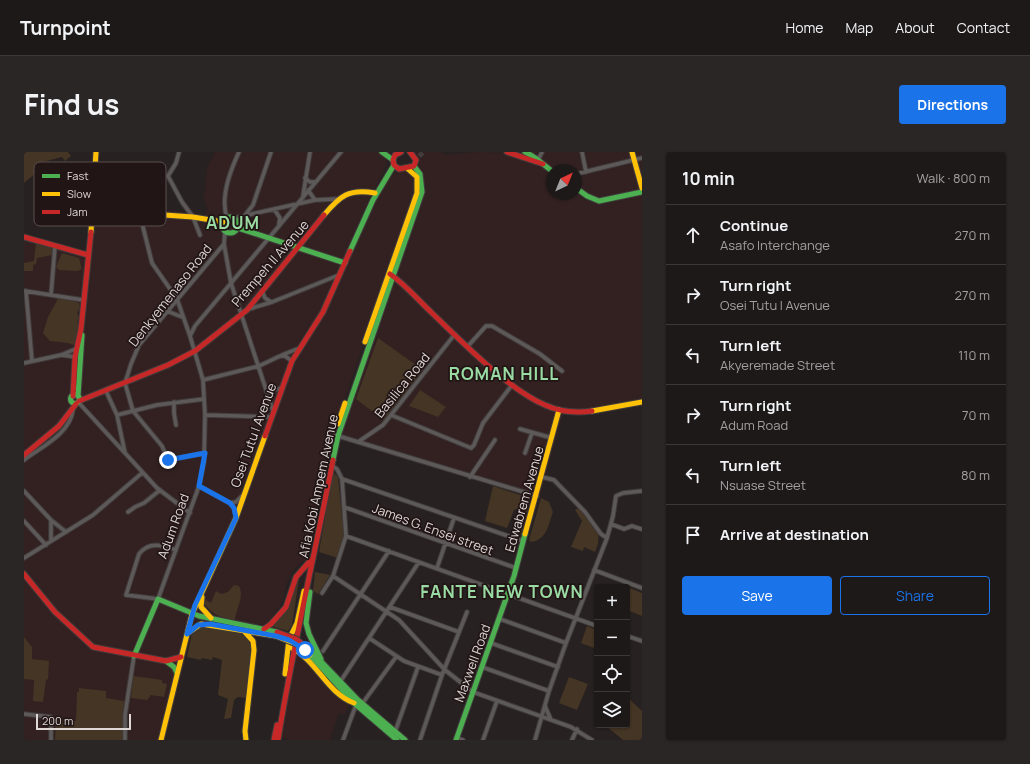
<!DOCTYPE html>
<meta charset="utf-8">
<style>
body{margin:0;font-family:Manrope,sans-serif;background:#2b2626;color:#f1f3f6}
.controls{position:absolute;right:12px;bottom:12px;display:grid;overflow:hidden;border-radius:4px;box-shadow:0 1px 3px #0004}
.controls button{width:36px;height:36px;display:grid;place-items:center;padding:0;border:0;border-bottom:1px solid #3c3838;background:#1e1919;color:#f1f3f6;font:20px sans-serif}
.compass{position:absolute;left:522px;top:12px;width:36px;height:36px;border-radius:50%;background:#1e1919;box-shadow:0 1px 3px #0004;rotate:43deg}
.scale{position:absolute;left:12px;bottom:10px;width:95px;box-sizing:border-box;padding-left:4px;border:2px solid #dfd6d6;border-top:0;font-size:11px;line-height:14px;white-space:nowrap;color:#dfd6d6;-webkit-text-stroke:3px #221515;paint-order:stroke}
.stop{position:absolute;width:12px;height:12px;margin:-9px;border:3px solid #1a73e8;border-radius:50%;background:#fff}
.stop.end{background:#1a73e8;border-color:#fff;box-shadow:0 1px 4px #0008}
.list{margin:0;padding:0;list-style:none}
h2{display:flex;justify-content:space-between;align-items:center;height:52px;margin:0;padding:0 16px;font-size:17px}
h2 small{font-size:13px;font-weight:400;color:#a1a0a2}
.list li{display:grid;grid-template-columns:26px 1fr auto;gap:12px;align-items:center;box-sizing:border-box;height:60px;padding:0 16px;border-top:1px solid #3c3838}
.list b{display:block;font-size:15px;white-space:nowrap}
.list p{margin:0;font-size:13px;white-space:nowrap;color:#a1a0a2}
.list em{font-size:13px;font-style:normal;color:#a1a0a2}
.actions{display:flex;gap:8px;padding:12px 16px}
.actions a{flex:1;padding:9px 0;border:1px solid #1a73e8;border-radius:4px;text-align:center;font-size:14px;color:#1a73e8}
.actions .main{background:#1a73e8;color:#fff}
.icon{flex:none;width:22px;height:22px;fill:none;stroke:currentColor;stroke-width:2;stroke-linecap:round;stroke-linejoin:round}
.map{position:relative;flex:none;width:618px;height:588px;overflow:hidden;border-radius:4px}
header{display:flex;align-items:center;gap:24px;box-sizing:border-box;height:56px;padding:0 20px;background:#1e1919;border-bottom:1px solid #3c3838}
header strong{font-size:19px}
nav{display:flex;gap:22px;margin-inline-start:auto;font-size:14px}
.intro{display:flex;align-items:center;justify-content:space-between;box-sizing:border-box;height:96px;padding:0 24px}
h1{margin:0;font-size:28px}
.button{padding:10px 18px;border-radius:4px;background:#1a73e8;color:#fff;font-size:14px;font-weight:700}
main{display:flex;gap:24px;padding:0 24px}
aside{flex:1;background:#1e1919;border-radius:4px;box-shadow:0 1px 3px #0004}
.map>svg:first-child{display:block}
</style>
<header>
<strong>Turnpoint</strong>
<nav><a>Home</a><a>Map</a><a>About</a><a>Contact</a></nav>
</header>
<div class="intro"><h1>Find us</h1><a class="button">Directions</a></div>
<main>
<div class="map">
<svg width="618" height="588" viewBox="0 0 618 588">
<rect width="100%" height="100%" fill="#282121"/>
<!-- built -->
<path fill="#332121" d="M 191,0 L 357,0 L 361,4 L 363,12 L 338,62 L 297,160 L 277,187 L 268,205 L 215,345 L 208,349 L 209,361 L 214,363 L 273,203 L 304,155 L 353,43 L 361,31 L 373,19 L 385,19 L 392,30 L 392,36 L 306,291 L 283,407 L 277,410 L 268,420 L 263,430 L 259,449 L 247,467 L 240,473 L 197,466 L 194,476 L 177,474 L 171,477 L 166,486 L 141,588 L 0,588 L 0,86 L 54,102 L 68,104 L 73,53 L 158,60 L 181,65 L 183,57 L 180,46 L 183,16 Z
M 390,0 L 417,0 L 422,3 L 455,0 L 483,1 L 511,12 L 528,23 L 528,42 L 552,41 L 561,48 L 573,52 L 582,52 L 618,42 L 618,252 L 599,257 L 565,262 L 539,262 L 515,347 L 316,286 L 341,198 L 402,33 L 398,31 L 394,19 L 393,4 Z
M 499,0 L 618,0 L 618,37 L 585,45 L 573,46 L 565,43 L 552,33 L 552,18 L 533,18 L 518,7 Z
M 276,501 L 308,537 L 326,552 L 320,563 L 315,561 L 306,588 L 266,588 L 256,585 L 270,502 Z"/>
<!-- green -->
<path fill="#443524" d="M 0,0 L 44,0 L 47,4 L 41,9 L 38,5 L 15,11 L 13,20 L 0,31 Z
M 12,91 L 29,95 L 28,103 L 13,106 L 12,112 L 9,113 L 9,119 L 0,119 L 0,111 L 10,109 Z
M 38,101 L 55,106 L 58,118 L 57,117 L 54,119 L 35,118 L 32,115 Z
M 35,145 L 55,151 L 56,155 L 53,161 L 55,165 L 53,171 L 56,173 L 53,190 L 49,193 L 44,191 L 26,189 L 19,181 L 24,165 Z
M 354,186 L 399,218 L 361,269 L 332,247 Z
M 396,238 L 422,255 L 414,265 L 385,254 Z
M 309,320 L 314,325 L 320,385 L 314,406 L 295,400 Z
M 469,334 L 502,345 L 506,351 L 498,381 L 493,385 L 489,384 C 496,378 501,364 499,355 L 490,358 L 483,376 L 461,369 Z
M 517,346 L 525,350 L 529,360 C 524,373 523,388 507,390 L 505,388 Z
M 554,356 C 568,371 581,378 571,400 L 560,395 L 559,399 L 547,395 L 558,369 L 551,358 Z
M 291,420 L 306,423 L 294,442 L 289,439 Z
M 276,422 L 268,473 L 264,479 L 250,475 L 249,474 L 266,453 L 271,431 Z
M 210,433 L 215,434 C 221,445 211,459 211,468 C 196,465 188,463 179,450 L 180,447 L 187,451 L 192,439 L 197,442 L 204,440 Z
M 603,435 L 618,441 L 618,464 L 603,458 Z
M 563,474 L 573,478 L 573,497 L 557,491 Z
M 176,475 L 216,480 L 225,489 L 227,496 L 222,546 L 214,545 L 210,548 L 207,566 L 200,567 L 204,547 L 194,543 L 198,508 L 189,505 L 188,508 L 178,506 L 177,508 L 163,505 L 168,481 Z
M 0,485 L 8,495 L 8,507 L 25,509 L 24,527 L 22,528 L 19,550 L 9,549 L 10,528 L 0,527 Z
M 109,524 L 138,528 L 138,531 L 143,532 L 140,545 L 127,543 L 123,548 L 107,546 Z
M 545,525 L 564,532 L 553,558 L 535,551 Z
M 55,536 L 82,539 L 82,546 L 100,549 L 99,588 L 31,588 L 32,567 L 52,569 L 53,540 L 55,540 Z
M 603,545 L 618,559 L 618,588 L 599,588 L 581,573 L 603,573 Z"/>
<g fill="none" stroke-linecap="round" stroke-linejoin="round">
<!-- secondary-tunnel -->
<path stroke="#433c3c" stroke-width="5" stroke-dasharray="5 2.5" stroke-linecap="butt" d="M 395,4 L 400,0"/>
<!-- street casing -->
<g stroke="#413c3c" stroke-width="5.5">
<path id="street" d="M 155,0 L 152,11 L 144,24 L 158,50 L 169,65 L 176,83
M 558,0 L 562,20
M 515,6 L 518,0
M 552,22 L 618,6
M 281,26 L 286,30 L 291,30
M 284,38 L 291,48
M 279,44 L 286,0
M 250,57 L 256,66 L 255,72
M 203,66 C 196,46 206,19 215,0
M 210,66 L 291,48 L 313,47
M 214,72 L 229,53 L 247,0
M 119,75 L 128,111 L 153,147 L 166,184 L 179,228 L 181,263 L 180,310 L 175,334 L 134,447 L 102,443 L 115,402 C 125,389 138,393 152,398
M 201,79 L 200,92 L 207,131 L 249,259
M 1,139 L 59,148
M 2,139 L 8,209
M 238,139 L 241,146 L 247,150
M 27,143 L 31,94
M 225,157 L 248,150 L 315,123
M 143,159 L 158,165
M 166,184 L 171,174 L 317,0
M 444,194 L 462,174 L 468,174 L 516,202 L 538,219
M 38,203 L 52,205
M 258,203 L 273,197
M 0,211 L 37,203 L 54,196
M 179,228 L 235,214 L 256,204 L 261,204 L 268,209
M 242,235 L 250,238 L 258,236
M 82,239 L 93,263 L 101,301 L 133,336 L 166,361
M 150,250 L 150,261 L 152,273
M 55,251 L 100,300
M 93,263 L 133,253 L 180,247
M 181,263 L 247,265
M 367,263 L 447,296 L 450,293 L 459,271 L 488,233
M 496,277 L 528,286
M 311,283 L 513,344
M 334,290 L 359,273 L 431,182
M 181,301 L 144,308 L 138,294 L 109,259 L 101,231 L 107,212 L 115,193 L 200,92
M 501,301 L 508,281
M 0,308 C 17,295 46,282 49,258
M 305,312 L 313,317 L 318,327 L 322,384 L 309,424
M 446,325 L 471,288
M 518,325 L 530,328 L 561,360 L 577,382 L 583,386
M 318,327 L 499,389
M 175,334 L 206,351 L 210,356 L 212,365
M 0,339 L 27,368 L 42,380
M 206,351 L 212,350 L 219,343
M 320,355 L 492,416
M 104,360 L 111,355 L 120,351 L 136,338
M 27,368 L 27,389
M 0,369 L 22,393
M 587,372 L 600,377 L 608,374 L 617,377
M 322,384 L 573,474
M 0,406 L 69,363 L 118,321
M 413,416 L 430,366
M 570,418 L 618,436
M 298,441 L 309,424 L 375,468 L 421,518 L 449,540 L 547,575 L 568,588
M 366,455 L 435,480
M 476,467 L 542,491
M 603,484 L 618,489
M 345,486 L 380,509 L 418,523
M 467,491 L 534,515
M 299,499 L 365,399
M 458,515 L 525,539
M 318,527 L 395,410
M 338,552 L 372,505
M 521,554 L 527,568
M 0,562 L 27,565 L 27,588
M 371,580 L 394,515
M 433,586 L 439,588
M 101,588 L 101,563 L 110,504
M 319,588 L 332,553
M 396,588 L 418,523 L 443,460
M 459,588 L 473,549
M 511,588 L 525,539 L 542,491 L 583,386 L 589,364 L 592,344 L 599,341 L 618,339
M 548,588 L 553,577"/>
</g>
<!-- fast casing -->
<g stroke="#413c3c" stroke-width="7">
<path id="fast" d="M 358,0 L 369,8
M 501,0 C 514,6 517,11 528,19
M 552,36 L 563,44 L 575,49 L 618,40
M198 73a8 8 0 1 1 16 0a8 8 0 1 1-16 0Z
M 214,76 L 321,111
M 326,99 L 349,48 L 370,13
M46.5 247a4.5 4.5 0 1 1 9 0a4.5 4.5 0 1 1-9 0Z
M 54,244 L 58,183
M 309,308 L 314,284 L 398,40 L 396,22 L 390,14
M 286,440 L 282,471 L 285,482 L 297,507
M 287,499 L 334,548 L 381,588
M 286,503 L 330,551 L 373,588
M 110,504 L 134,447 L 175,464 L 253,480
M 142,509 L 150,515 L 153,521
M 432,588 L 490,424 L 501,382"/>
</g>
<!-- slow casing -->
<g stroke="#413c3c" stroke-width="7">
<path id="slow" d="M 608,0 L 618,36
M 69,58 L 169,65 L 199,70
M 300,63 C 316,44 325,36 351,41
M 67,80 L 72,0
M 341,190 L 393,41 L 393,25 L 384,17
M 568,259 L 618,250
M 314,272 L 321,251
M 501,382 L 535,258
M 178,445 L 177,455 L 187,466
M 220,479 L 229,489 L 230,498 L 221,579 L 222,588
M 164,481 L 177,472 L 252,484
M 268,496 C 293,509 303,541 330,551
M 261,522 L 265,487 L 273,471 L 280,439
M 137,588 L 168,462 L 212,366 L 241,284"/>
</g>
<!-- jam casing -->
<g stroke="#413c3c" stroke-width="7">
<path id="jam" d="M 377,0 L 371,3 L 369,8 L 370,13 L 375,17 L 390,14 L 392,8 L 386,0
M 483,0 L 519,12
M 0,85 L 64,103
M 366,122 C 382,133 394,148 408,161 C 437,189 485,238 521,253 C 536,260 552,261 568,259
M 49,244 L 51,205 L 57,177 L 67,80
M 55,249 L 144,213 L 171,199 L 223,158 L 300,63
M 241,284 L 268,209 L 299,160 L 326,99
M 0,303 L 35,274 L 52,252
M 0,422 L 31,460 L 69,495 L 142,509 L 157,505
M 240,477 L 247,472 L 262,455 L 272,425 L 286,409
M 250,588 L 253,573
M 254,588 C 269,494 291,401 309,308"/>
</g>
<!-- street -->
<use href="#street" stroke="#5e5959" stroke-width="3.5"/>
<!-- fast -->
<use href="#fast" stroke="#4caf50" stroke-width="5"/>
<!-- slow -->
<use href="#slow" stroke="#ffc107" stroke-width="5"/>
<!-- jam -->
<use href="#jam" stroke="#c62828" stroke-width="5"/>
<!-- slow-bridge casing -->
<g stroke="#413c3c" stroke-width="7" stroke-linecap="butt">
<path id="slow-bridge" d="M 252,484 L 275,493 L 286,503"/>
</g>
<!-- jam-bridge casing -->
<g stroke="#413c3c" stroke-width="7" stroke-linecap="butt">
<path id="jam-bridge" d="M 253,480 L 272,487 L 287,499"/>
</g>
<!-- slow-bridge -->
<use href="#slow-bridge" stroke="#ffc107" stroke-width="5"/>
<!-- jam-bridge -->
<use href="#jam-bridge" stroke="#c62828" stroke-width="5"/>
</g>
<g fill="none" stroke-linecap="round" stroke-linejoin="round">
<!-- route -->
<path stroke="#1a73e8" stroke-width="5" d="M 144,308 L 181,301 L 175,334 L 206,351 L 210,356 L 212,366 L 171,453 L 163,482 L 174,473 L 186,472 L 252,484 L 265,488 L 281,498"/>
</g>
<g text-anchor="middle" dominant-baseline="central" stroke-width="3.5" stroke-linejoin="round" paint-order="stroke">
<!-- street labels -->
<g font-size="13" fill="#dfd6d6" stroke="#221515">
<text transform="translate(246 111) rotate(-49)">Prempeh II Avenue</text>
<text transform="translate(146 143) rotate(-52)">Denkyemenaso Road</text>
<text transform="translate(378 233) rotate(-51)">Basilica Road</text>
<text transform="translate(229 283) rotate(-70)">Osei Tutu I Avenue</text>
<text transform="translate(294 334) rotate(-78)">Afia Kobi Ampem Avenue</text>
<text transform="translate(500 347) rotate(-74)">Edwabrem Avenue</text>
<text transform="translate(149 374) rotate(-70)">Adum Road</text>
<text transform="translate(409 377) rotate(20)">James G. Ensei street</text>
<text transform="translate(448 511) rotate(-70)">Maxwell Road</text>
</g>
<!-- district labels -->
<g font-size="17" font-weight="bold" letter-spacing="1" fill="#9adaa3" stroke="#221515">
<text x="209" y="70">ADUM</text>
<text x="480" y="221">ROMAN HILL</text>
<text x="478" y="439">FANTE NEW TOWN</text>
</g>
</g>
<!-- legend -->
<rect x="10" y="10" width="132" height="64" rx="6" fill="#221515" stroke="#5b4f4f" stroke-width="1"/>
<rect x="18" y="22" width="18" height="4" fill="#4caf50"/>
<rect x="18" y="40" width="18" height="4" fill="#ffc107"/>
<rect x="18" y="58" width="18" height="4" fill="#c62828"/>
<g font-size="11" fill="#dfd6d6">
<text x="43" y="28">Fast</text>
<text x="43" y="46">Slow</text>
<text x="43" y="64">Jam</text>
</g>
</svg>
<div class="controls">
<button>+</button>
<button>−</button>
<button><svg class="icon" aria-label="locate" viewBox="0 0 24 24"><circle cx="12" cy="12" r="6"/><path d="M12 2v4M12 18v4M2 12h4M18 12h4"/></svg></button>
<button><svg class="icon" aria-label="layers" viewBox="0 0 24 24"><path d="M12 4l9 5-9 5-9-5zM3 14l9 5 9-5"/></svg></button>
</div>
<svg class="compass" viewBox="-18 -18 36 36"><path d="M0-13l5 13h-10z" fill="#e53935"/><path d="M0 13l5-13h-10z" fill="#a1a0a2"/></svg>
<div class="scale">200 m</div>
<div class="stop" style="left:281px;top:498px"></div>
<div class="stop end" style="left:144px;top:308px"></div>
</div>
<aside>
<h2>10 min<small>Walk · 800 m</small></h2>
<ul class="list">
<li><svg class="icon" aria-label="ahead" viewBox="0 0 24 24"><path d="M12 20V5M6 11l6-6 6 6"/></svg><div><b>Continue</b><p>Asafo Interchange</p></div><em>270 m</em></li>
<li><svg class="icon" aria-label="right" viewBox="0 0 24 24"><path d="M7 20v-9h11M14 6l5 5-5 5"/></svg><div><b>Turn right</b><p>Osei Tutu I Avenue</p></div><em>270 m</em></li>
<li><svg class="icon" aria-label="left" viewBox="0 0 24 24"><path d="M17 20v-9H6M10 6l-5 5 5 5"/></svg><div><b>Turn left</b><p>Akyeremade Street</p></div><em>110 m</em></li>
<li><svg class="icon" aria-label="right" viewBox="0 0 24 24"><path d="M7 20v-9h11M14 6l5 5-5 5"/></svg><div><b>Turn right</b><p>Adum Road</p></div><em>70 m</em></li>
<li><svg class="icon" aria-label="left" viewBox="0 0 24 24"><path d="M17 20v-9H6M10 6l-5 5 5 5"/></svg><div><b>Turn left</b><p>Nsuase Street</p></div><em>80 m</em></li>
<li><svg class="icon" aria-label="arrive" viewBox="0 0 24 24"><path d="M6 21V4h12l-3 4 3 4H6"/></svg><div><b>Arrive at destination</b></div></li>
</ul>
<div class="actions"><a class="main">Save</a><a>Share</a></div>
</aside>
</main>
